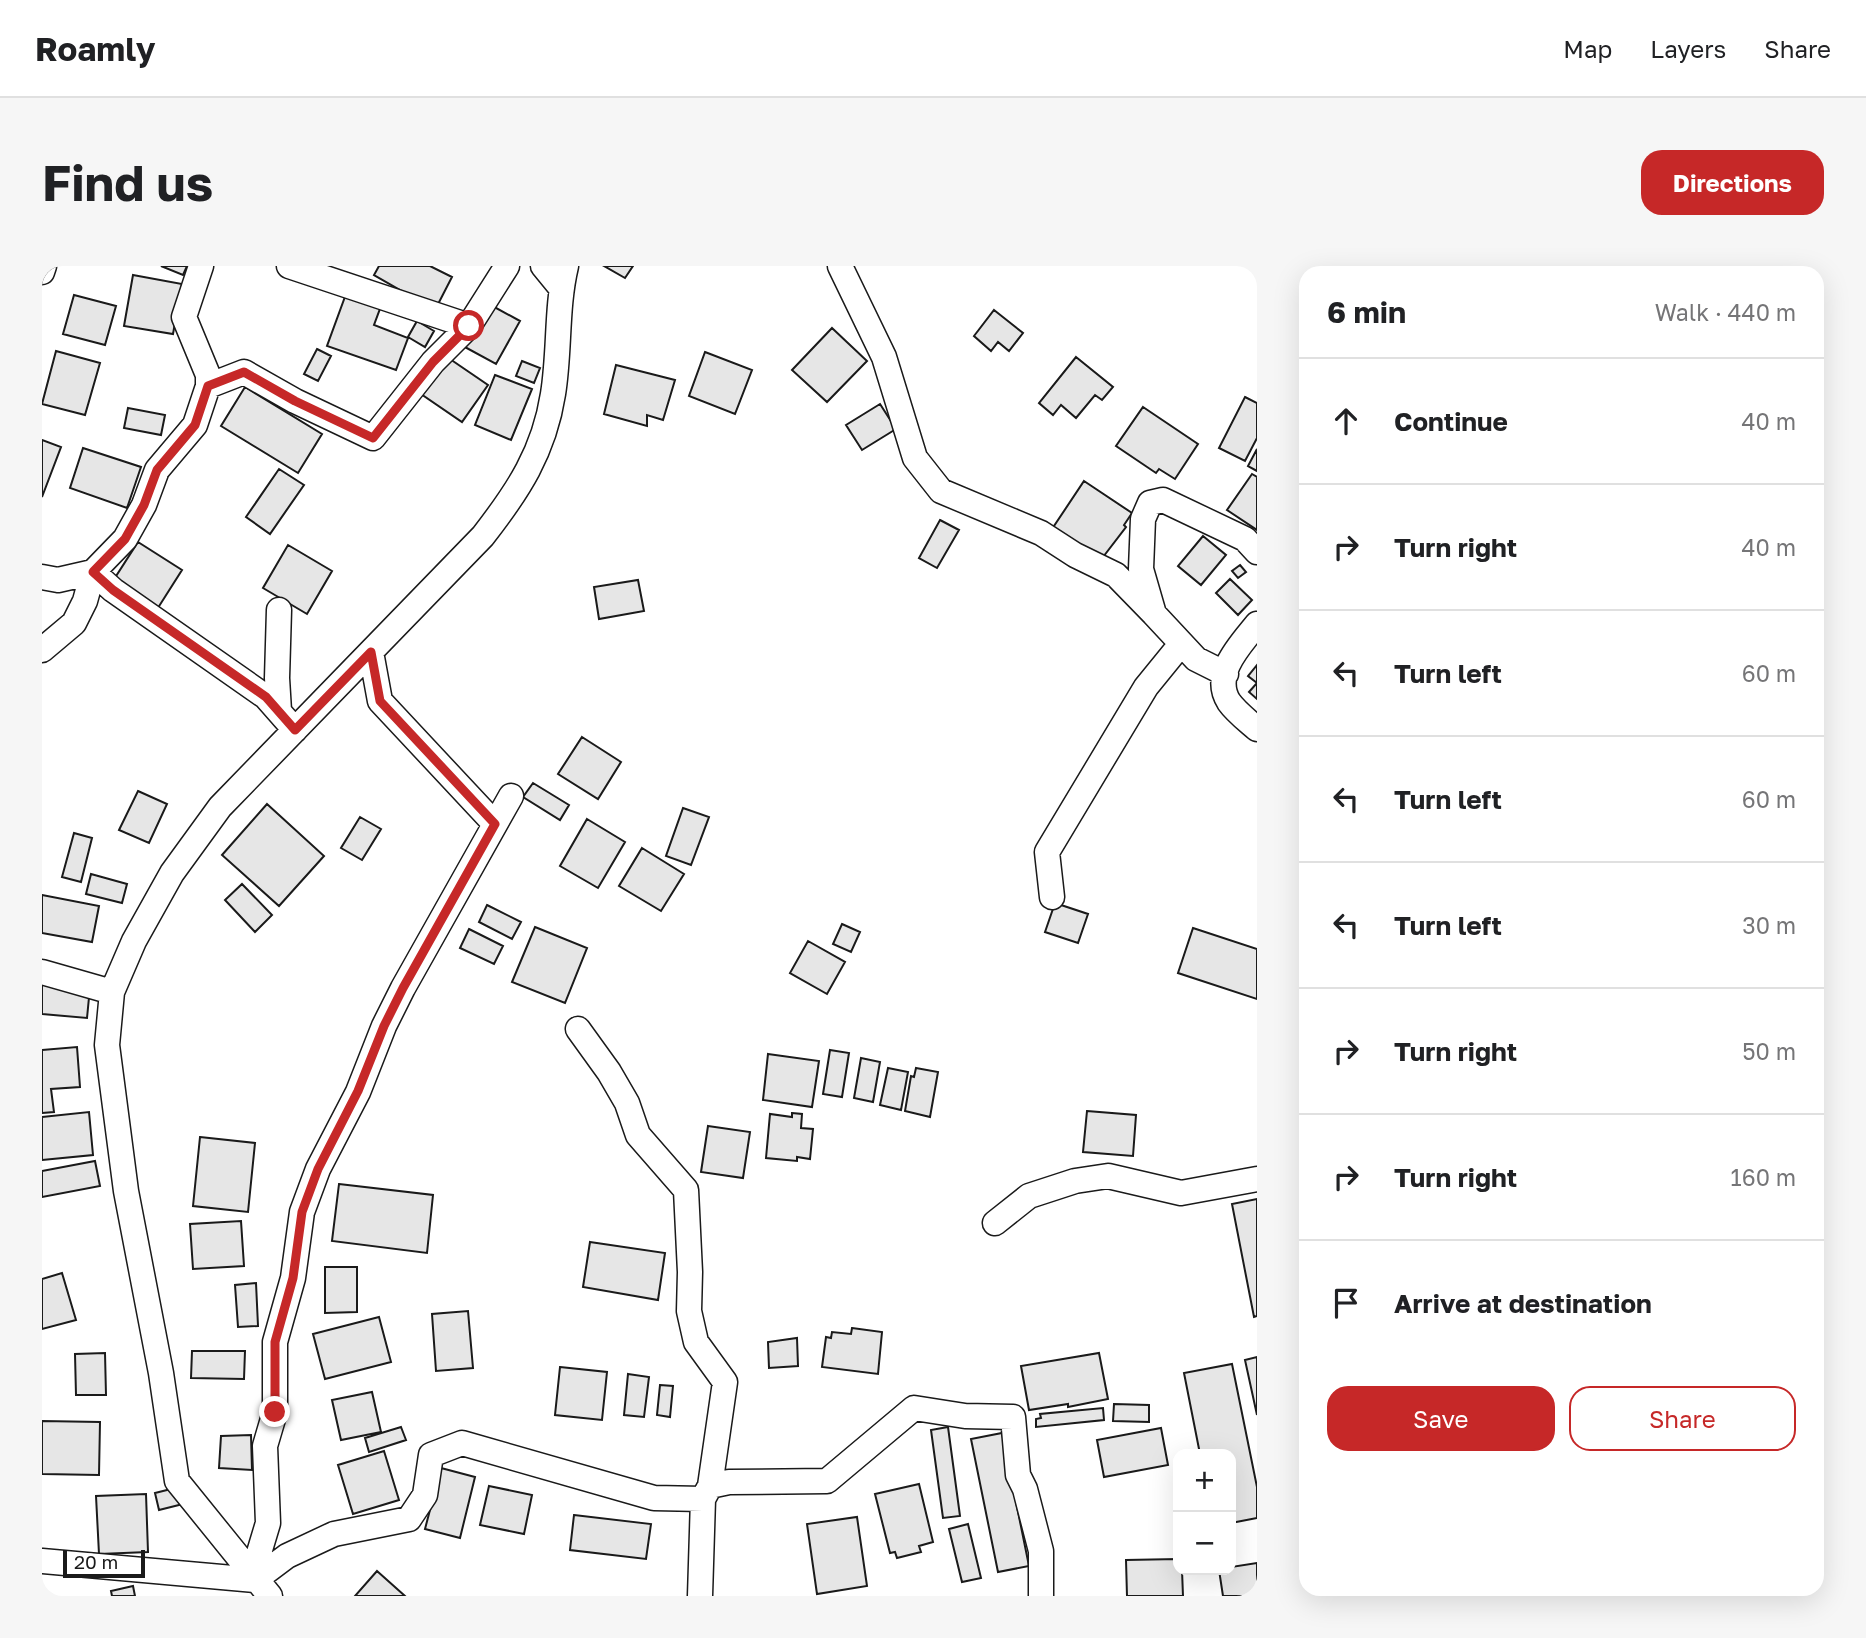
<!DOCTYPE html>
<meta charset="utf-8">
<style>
body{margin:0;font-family:"Golos Text",sans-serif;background:#f6f6f6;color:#202124}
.controls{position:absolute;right:21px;bottom:21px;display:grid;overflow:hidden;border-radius:14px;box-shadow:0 7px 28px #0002}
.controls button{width:63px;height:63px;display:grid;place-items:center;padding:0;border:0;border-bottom:2px solid #e0e0e0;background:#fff;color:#202124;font:35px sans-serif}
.scale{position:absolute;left:21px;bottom:18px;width:82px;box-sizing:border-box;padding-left:7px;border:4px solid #1a1a1a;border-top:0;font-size:19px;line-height:24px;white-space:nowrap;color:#1a1a1a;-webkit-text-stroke:5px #fff;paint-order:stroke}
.stop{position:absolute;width:21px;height:21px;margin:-16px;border:5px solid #c62828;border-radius:50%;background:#fff}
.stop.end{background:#c62828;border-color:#fff;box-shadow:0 2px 7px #0008}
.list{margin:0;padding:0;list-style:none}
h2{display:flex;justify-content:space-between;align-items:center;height:91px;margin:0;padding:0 28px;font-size:30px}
h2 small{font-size:23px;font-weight:400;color:#757577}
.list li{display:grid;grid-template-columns:46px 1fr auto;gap:21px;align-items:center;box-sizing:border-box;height:126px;padding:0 28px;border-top:2px solid #e0e0e0}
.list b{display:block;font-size:26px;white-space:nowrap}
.list em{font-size:23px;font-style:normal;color:#757577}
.actions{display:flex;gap:14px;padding:21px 28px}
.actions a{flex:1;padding:16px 0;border:2px solid #c62828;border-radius:21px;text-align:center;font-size:24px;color:#c62828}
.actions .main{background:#c62828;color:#fff}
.icon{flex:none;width:38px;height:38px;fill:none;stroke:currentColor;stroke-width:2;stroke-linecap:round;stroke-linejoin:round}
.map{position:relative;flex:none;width:1215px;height:1330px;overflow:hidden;border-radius:21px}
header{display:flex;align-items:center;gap:42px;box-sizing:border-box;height:98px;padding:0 35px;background:#fff;border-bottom:2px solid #e0e0e0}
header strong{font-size:33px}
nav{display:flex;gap:38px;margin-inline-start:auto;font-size:24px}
.intro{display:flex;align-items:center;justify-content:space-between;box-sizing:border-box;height:168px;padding:0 42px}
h1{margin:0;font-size:49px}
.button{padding:18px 32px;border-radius:21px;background:#c62828;color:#fff;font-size:24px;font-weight:700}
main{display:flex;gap:42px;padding:0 42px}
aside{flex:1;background:#fff;border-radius:21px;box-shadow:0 7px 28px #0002}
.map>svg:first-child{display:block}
</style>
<header>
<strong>Roamly</strong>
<nav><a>Map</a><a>Layers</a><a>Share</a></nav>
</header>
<div class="intro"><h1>Find us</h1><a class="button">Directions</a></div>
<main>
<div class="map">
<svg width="1215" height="1330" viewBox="0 0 1215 1330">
<rect width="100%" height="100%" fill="#fff"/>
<!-- building -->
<path fill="#e6e6e6" stroke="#1a1a1a" stroke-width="2" d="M 119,0 L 145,0 L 141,9 Z
M 337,0 L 388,0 L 410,11 L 393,44 L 332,9 Z
M 562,0 L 591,0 L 583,12 Z
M 91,9 L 140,18 L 131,68 L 82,60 Z
M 304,28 L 339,40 L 332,59 L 366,72 L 354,104 L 285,80 Z
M 32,29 L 74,40 L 63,79 L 21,68 Z
M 445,37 L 478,55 L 454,98 L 421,80 Z
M 952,44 L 981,67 L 967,85 L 956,76 L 949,85 L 932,70 Z
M 375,55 L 392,65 L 383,81 L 366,71 Z
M 790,62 L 825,95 L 785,136 L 750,104 Z
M 275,83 L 289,90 L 276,115 L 262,108 Z
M 14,85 L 58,97 L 43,149 L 0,138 Z
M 663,86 L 710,104 L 693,148 L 647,130 Z
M 405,91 L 446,119 L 420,156 L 379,128 Z
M 1034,91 L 1071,121 L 1060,134 L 1053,129 L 1034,152 L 1019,139 L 1011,149 L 997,137 Z
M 480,95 L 498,102 L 492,117 L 474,110 Z
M 574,99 L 633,114 L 621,154 L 605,149 L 605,160 L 562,148 Z
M 453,109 L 490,123 L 469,174 L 433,159 Z
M 203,121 L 280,168 L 256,207 L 179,160 Z
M 1203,131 L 1215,137 L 1215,172 L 1203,195 L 1177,182 Z
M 838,138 L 854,163 L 820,184 L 804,159 Z
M 1101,141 L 1156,178 L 1133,213 L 1117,203 L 1114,207 L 1074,180 Z
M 86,142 L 123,149 L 119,169 L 82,162 Z
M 0,174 L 19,181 L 0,231 Z
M 41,182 L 99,201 L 85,242 L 28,222 Z
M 1215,183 L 1215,205 L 1206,200 Z
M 237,203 L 262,219 L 228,268 L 204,251 Z
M 1210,208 L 1215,211 L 1215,264 L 1185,244 Z
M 1042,215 L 1090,247 L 1082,259 L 1084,261 L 1058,295 L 1010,263 Z
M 898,254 L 917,264 L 895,302 L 877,292 Z
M 1161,270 L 1184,289 L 1159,319 L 1136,300 Z
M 96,276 L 140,304 L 114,345 L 69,318 Z
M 246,279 L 290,305 L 265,348 L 221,322 Z
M 1198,299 L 1204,306 L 1196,312 L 1190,305 Z
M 1188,313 L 1210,334 L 1196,349 L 1174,327 Z
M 596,314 L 602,345 L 557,353 L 552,321 Z
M 1215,399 L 1215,433 L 1207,426 L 1215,417 L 1206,410 Z
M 540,471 L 579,496 L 556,533 L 516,508 Z
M 491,517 L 527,539 L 518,554 L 481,531 Z
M 96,525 L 125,538 L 107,577 L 77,564 Z
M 225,538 L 282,590 L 237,640 L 180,589 Z
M 641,542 L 667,551 L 649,599 L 624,590 Z
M 318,551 L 339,563 L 320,594 L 299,582 Z
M 545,553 L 583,576 L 556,622 L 518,600 Z
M 32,567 L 50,572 L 39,616 L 20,611 Z
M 600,582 L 642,608 L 619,645 L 577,620 Z
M 49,608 L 85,618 L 80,637 L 44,628 Z
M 200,618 L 230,649 L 213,666 L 183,634 Z
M 0,629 L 57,640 L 50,676 L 0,667 Z
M 1013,637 L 1046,648 L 1036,677 L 1003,666 Z
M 445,639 L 479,656 L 470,673 L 437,656 Z
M 800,658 L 818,666 L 809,686 L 791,678 Z
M 493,661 L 545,682 L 523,737 L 470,716 Z
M 1151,662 L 1215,683 L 1215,733 L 1136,707 Z
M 427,663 L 461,680 L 452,698 L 418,682 Z
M 766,675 L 803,696 L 785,728 L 748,707 Z
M 0,715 L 48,721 L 45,752 L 0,748 Z
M 35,781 L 38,821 L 9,823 L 12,846 L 0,847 L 0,784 Z
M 788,784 L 807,787 L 800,831 L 781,828 Z
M 726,788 L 777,795 L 770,841 L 721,834 Z
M 819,792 L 838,796 L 831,836 L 812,832 Z
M 846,802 L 866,806 L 859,844 L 838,839 Z
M 874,802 L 896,806 L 888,851 L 863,845 L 869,810 L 872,811 Z
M 1045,845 L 1094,849 L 1091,890 L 1041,886 Z
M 47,846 L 51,889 L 0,894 L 0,851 Z
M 750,847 L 760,848 L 759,862 L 771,863 L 768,893 L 755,891 L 755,895 L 724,892 L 728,848 L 750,851 Z
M 666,860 L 708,866 L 701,912 L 659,906 Z
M 158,871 L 213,877 L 206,946 L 151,940 Z
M 53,895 L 58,920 L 0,931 L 0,905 Z
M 297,918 L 391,929 L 385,987 L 290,975 Z
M 1215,933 L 1215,1050 L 1212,1051 L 1190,938 Z
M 199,955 L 202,1000 L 151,1003 L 148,958 Z
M 548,976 L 623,987 L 616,1034 L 541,1021 Z
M 283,1001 L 315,1001 L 315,1046 L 283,1047 Z
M 20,1007 L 34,1054 L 0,1063 L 0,1013 Z
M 214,1017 L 216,1060 L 196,1061 L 193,1019 Z
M 426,1045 L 431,1102 L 394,1105 L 390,1048 Z
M 337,1051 L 349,1096 L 283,1113 L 271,1068 Z
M 810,1062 L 840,1066 L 836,1108 L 780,1101 L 784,1071 L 789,1072 L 790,1066 L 809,1068 Z
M 755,1072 L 756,1100 L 727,1102 L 726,1076 Z
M 150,1085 L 203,1085 L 202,1113 L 149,1112 Z
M 63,1087 L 64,1129 L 34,1129 L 33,1088 Z
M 1057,1087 L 1066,1133 L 1026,1141 L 1026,1138 L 987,1144 L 979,1100 Z
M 1215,1091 L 1215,1149 L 1203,1094 Z
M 1190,1098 L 1215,1221 L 1215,1252 L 1189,1257 L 1189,1188 L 1158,1188 L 1142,1107 Z
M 518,1101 L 565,1106 L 560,1154 L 513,1149 Z
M 586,1108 L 607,1111 L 602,1151 L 582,1149 Z
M 618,1119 L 631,1120 L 628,1151 L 615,1149 Z
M 330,1126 L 339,1166 L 299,1174 L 290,1134 Z
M 1072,1138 L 1107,1139 L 1107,1156 L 1071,1155 Z
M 1061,1142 L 1062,1154 L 994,1161 L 994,1153 L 999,1152 L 998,1148 Z
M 0,1155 L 58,1156 L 57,1209 L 0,1208 Z
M 359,1161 L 364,1174 L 327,1186 L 323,1172 Z
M 906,1161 L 918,1250 L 901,1252 L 889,1164 Z
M 1119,1162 L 1126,1199 L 1062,1211 L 1055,1174 Z
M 960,1167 L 987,1300 L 956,1306 L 929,1173 Z
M 209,1169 L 210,1204 L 177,1202 L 179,1170 Z
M 342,1185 L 357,1234 L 311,1248 L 296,1199 Z
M 399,1202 L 433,1211 L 418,1272 L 383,1263 Z
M 877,1218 L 891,1276 L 877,1280 L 879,1286 L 855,1292 L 853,1286 L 848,1287 L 833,1228 Z
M 447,1220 L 490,1229 L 482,1268 L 438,1259 Z
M 137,1221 L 141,1238 L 117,1244 L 113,1227 Z
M 104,1228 L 106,1286 L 57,1288 L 54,1230 Z
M 532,1249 L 609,1258 L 604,1293 L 528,1284 Z
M 815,1251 L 825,1320 L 775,1328 L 765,1258 Z
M 926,1258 L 939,1312 L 920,1316 L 907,1263 Z
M 1136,1293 L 1136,1304 L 1140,1304 L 1141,1330 L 1085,1330 L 1084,1294 Z
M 1215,1297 L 1215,1330 L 1181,1330 L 1177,1304 L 1189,1304 L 1189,1301 Z
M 335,1305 L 363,1330 L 313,1330 Z
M 91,1320 L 93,1330 L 70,1330 L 69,1325 Z"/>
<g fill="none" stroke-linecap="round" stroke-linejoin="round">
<!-- street casing -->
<g stroke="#1a1a1a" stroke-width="27">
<path id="street" d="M 159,0 L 142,51 L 166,109 L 166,120
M 247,0 L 427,60
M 501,0 L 519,22
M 798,0 L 842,91 L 873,192 L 899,225 L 999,267 L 1033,289 L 1074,309 L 1112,348
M 0,6 L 2,0
M 0,311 L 16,314 L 51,306 L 83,273 L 102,239 L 115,204 L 153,159 L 166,120 L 202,106 L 253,135 L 331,172 L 391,96 L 427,60 L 465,0
M 1215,358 C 1199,378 1169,408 1187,436 C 1194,446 1206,455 1215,463
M 0,384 L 32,357 L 43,335 L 51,306 L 71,324 L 224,431 L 253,464
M 329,386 L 338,435 L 453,558
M 1184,408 L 1154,393 L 1112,348 L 1099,303 L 1101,253 L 1108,237 L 1121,234 L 1203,273 L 1215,286
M 237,445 L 235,412 L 237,344
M 1010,631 L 1005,586 L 1104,421 L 1139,378
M 0,706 L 70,726
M 536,763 L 567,806 L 585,837 L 596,869 L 644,924 L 648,1006 L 647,1045 L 654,1076 L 683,1116 L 668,1220
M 953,957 L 987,930 L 1033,915 L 1066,910 L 1139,927 L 1215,913
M 661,1233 L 668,1220 L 687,1216 L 785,1215 L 872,1142 L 923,1150 L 971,1151 L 976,1209 L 983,1223 L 999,1285 L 999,1330
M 0,1295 L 213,1314 L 245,1290 L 292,1268 L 367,1253 L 383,1229 L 389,1189 L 420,1177 L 612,1232 L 661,1233 L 658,1330
M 213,1314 L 217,1287 L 226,1257 L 223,1180 L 233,1146 L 233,1076 L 251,1012 L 260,946 L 276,903 L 316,826 L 342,760 L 361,722 L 469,530
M 228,1330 L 135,1215 L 119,1107 L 84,925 L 65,779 L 70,726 L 92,675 L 130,607 L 178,541 L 441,270 C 476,225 502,186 511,128 C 518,85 514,42 524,0"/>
</g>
<!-- street -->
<use href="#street" stroke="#fff" stroke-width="24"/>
</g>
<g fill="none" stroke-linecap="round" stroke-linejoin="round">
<!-- route -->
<path stroke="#c62828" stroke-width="9" d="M 233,1146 L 233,1076 L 251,1012 L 260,946 L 276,903 L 316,825 L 342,760 L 361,722 L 453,558 L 338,435 L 329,386 L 253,464 L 224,431 L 71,324 L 51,306 L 83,273 L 102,239 L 115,204 L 153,159 L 166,120 L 202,106 L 253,135 L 331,172 L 391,96 L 427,60"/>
</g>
</svg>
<div class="controls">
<button>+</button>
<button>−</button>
</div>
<div class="scale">20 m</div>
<div class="stop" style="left:427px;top:60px"></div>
<div class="stop end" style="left:233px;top:1146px"></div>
</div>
<aside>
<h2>6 min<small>Walk · 440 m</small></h2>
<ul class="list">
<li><svg class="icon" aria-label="ahead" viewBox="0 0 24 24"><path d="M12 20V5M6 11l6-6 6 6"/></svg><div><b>Continue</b></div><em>40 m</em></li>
<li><svg class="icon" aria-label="right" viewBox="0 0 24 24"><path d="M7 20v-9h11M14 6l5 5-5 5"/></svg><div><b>Turn right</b></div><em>40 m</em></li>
<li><svg class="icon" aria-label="left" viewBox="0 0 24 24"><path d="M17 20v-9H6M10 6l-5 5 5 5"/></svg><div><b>Turn left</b></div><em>60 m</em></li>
<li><svg class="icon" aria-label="left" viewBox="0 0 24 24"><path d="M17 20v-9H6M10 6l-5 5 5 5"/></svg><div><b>Turn left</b></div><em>60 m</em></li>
<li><svg class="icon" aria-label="left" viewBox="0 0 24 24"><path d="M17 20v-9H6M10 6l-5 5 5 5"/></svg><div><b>Turn left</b></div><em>30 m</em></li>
<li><svg class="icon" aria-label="right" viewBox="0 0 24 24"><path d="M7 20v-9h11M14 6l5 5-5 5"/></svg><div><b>Turn right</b></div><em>50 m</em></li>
<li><svg class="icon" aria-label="right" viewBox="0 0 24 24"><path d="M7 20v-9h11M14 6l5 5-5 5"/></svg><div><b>Turn right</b></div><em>160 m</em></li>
<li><svg class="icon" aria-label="arrive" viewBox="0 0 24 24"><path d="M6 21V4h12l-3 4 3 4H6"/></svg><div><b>Arrive at destination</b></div></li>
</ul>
<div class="actions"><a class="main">Save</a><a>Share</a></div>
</aside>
</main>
